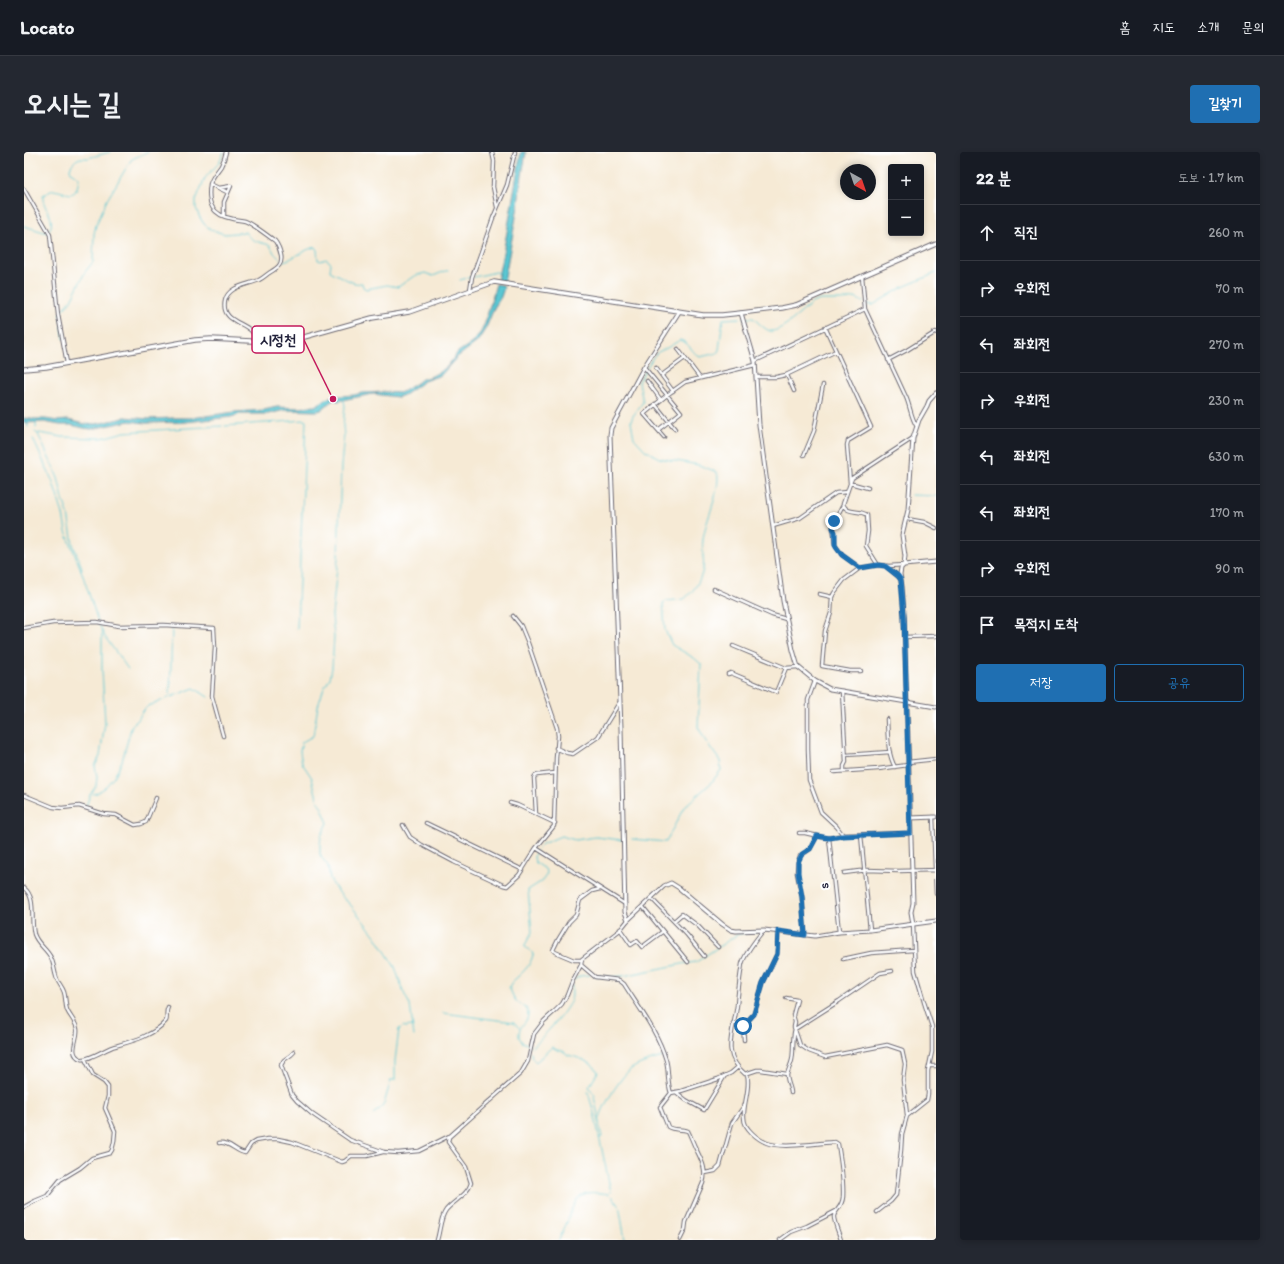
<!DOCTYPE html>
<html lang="ko">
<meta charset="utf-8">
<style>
body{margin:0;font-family:Itim,"Poor Story",sans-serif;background:#242831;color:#f1f3f6}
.controls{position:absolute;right:12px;top:12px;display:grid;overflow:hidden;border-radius:4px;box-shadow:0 2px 6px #0003}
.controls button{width:36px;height:36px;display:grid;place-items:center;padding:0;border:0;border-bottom:1px solid #363941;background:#171b24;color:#f1f3f6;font:20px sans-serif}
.compass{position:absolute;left:816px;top:12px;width:36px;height:36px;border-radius:50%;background:#171b24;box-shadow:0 2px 6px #0003;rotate:140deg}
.stop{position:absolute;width:12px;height:12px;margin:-9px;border:3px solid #1f6fb2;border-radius:50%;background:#fff}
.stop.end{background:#1f6fb2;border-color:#fff;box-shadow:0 1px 4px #0008}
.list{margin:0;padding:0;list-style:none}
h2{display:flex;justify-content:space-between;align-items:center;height:52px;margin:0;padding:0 16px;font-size:17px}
h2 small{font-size:13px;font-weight:400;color:#9ea1a6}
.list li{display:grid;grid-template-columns:26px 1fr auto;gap:12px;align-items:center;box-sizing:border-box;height:56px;padding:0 16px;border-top:1px solid #363941}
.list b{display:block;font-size:15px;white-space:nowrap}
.list em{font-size:13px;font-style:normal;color:#9ea1a6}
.actions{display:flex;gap:8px;padding:12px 16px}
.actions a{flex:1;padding:9px 0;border:1px solid #1f6fb2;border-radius:4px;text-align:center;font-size:14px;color:#1f6fb2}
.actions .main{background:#1f6fb2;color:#fff}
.icon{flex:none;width:22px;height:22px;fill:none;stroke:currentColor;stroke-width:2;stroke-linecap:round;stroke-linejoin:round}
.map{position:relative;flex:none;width:912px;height:1088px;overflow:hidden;border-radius:4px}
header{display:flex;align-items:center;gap:24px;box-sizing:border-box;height:56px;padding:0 20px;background:#171b24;border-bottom:1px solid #363941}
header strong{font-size:19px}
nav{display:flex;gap:22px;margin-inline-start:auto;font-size:14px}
.intro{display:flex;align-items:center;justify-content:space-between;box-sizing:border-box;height:96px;padding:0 24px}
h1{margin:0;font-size:28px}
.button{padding:10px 18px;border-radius:4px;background:#1f6fb2;color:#fff;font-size:14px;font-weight:700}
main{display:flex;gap:24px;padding:0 24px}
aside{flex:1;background:#171b24;border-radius:4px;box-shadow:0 2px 6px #0003}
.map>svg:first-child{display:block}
</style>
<header>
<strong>Locato</strong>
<nav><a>홈</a><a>지도</a><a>소개</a><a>문의</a></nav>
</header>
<div class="intro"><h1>오시는 길</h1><a class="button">길찾기</a></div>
<main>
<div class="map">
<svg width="912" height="1088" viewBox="0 0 912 1088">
<rect width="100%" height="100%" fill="#fff"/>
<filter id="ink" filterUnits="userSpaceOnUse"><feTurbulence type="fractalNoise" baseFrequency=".025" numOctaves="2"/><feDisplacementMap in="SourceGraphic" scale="8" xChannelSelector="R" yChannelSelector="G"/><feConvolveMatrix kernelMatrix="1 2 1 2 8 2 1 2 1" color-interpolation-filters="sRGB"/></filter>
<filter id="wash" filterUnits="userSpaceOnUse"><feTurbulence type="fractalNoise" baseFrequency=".012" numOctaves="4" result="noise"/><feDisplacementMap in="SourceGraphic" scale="16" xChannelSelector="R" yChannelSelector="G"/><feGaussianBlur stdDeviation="0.9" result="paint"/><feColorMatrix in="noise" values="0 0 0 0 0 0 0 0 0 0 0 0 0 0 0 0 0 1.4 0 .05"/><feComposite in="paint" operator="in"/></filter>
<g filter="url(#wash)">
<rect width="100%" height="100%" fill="#f6ead5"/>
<!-- water -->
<path fill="#5ac6d2" stroke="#3e7486" d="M 497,0 L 502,0 L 496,35 L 494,54 L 480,130 L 473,129 C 483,86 489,43 497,0 Z
M 472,132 L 479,133 L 480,136 L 477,145 L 470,156 L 462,176 L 453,190 L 433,205 L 417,223 L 400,229 L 380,243 L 374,245 L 349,242 L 323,247 L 315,249 L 309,248 L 297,258 L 293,259 L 261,258 L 244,262 L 216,262 L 207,265 L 161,270 L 122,271 L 105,269 L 67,277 L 60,276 L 47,273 L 36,273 L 20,270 L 0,271 L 0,266 L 5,267 L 6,265 L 7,267 L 21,267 L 34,269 L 44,268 L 60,272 L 73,272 L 100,266 L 100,265 L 124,267 L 150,266 L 167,266 L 211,260 L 240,258 L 253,255 L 275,256 L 291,254 L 306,245 L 330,243 L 338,241 L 361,240 L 376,241 L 393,231 L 398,227 L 408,224 L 417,219 L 423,215 L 434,200 L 448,191 L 457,180 L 461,171 Z"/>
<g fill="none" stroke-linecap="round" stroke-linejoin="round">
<!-- stream -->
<path stroke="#5ac6d2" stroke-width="1" d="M 200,0 L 194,12 L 181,26 L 172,48 L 172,56 L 175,64 L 180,72 L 187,78 L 201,82 L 221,80 C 227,90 236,90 246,93 L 250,101 L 256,107
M 0,74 L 20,80 L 23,80
M 25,78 C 34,67 17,55 19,43 L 29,38 C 45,40 52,50 55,26 L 47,20 L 46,17 L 48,12 L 52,8 L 56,6 L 64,6 L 86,0
M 259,109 C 270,107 279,98 291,95 L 293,98 L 294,108 L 297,109 L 302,107 L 307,111 L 306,119 C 308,120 328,131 331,131 C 332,132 337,131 338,131 L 339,135 L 342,137 L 363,133 L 374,135 L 390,124 L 401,121 L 409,124 L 424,118
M 450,125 L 472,120 L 475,121
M 436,128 L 447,125
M 842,152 L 849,153 L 879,135 L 912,121
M 720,166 L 729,166 C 734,170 740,177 746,179 C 756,181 780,158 788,151 L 796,148 L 820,148 L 831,146 L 839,150
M 40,187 L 36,162 L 47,148 L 61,120 L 69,110 L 70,82 L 72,73 L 83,48 L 107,8 L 110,6 L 124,0
M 43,202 L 44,209
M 623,215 L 630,204 L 634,200 L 643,196 L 656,188 C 665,190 668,201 676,205 L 689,202 L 693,201 L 695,198 L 699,167 L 716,166
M 621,218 L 615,230 L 619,250 L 609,264 L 607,269 L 610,286 L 621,298 L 635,306 L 675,313 L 693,320 C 696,329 691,345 688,354
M 3,271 L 4,275
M 201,274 L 281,268 L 282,269 L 273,476
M 12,276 L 12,271
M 11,280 L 14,282 L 15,281 L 38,285 L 72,286 L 78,286 L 100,280 L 198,274
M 14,282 L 34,326 L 39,347 L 44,362 L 49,392 L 58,416 L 57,418
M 9,287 L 28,328 L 39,362 L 42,380 L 57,418 L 74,469
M 887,343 L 912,344
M 75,472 L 81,485 L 104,517
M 641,477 L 639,451 L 642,449 L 660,447 C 673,437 682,420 679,404 C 679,398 678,394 679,388 C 680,377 685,366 688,355
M 146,543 L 148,476
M 69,642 L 73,641 L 82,634 L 90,625 L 98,609 L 108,573 L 114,568 L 118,560 L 124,554 L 170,536 L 184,545
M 294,650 L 288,626 L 278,611 L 277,606 L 276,599 L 278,590 L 289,584 L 294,554 L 300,536 L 306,526 L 308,516 L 310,485 L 308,463 L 314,406 L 317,314 L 320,283 L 319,274 L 321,254 L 320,248
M 295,651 L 297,654 L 304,671 L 297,684 L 296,693 L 296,703 L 304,714 L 306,727 L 310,734 L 320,747 L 325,751 L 352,785 L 371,815 L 379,839 L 386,853 L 390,884
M 62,654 L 66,643 L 72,634 L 73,625 L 71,614 L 76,604 L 81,571 L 78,517 L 78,482
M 608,687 L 642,690 L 660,655 L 687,631 L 697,618 L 696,609 L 681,588 L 674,575 L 677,512 L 670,506 L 648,493 L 641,478
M 514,696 L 518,692 L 537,684 L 551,688 L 572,685 L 598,688
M 509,803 L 508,800 L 501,795 L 501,793 L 508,780 L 504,738 L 518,729 L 523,722 L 521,717 L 511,710 L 510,705 L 512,699
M 681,804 L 714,782 L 732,780
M 665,811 L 672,810 L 680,805
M 570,823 L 581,825 L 599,824 L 663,811
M 550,828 L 556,824 L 566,823
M 489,829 C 498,821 506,815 509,803
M 488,830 L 485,835 C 487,839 489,845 492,849 C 497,854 504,854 504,862 C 504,872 494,872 495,885 L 498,890 L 506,893
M 419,861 L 490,870 L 495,876
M 508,895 C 519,885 541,862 547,848 C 549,843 547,838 548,833
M 507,901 L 508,906 L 512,910 L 528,895 L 530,896 C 533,899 535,898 539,899 C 541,900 542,902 544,903 C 553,905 571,911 574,920 L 565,935 L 571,944
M 564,940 L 571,965 L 587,1040
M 570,945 L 575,968
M 349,962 L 357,956 L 360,952 L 367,928 L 371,928 L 371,909 L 375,877 L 380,874 L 381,875 L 388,874
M 575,986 L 578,985 C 577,980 575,975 575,970 C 576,958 597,924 607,917 C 616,911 628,908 639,905
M 588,1044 L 595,1053 L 601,1088
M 544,1066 C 554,1041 557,1038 585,1042
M 535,1088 L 544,1068"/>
</g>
</g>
<g filter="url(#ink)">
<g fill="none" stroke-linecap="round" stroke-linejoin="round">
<!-- minor casing -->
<g stroke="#6c6871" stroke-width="4.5">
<path id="minor" d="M 202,0 C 201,5 199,10 197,14 C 193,20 188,25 186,32 C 183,52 188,63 209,67 C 213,68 217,68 221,69 C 225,70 247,86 251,89 C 254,93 256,98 257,103 C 259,113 253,116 245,121 C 242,123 239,126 235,128 C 224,133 204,134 201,149 C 196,174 232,169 231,189
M 468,0 L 470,9 L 469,35 L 473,55
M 186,32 L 203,40
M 195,36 L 207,34 L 200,50 L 200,64
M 0,37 L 23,77 L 26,83 L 34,163 L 43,211
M 838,124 L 841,157 L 882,245 C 886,254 887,265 892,273
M 446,138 L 448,125 L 456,103 L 469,66 L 483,33 L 491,0
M 801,175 L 847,275 L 824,289 L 823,293 L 826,331 L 844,336
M 654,197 L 676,226
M 864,208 L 883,198 L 912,180
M 731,209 L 841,157
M 620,215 L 657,260 L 634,278
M 632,216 L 649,239
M 638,223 L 661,206
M 763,223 L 770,239
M 732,225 L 752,225 L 762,223 L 812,199
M 623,229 L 637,248
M 631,252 L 651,277
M 640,285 L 620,262 L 643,243 L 661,230 L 731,213
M 780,303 L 790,279 L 799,233
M 819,353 L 809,372 L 811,393 L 818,403 L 836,416
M 883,367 L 900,370 L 912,376
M 749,374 L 776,366 L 812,341 L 823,340
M 880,413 L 865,414 L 854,413 L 842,394 L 844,379 L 843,363 C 835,357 823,363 819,352 L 828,326 L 889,286
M 862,414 L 876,426
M 690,437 L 748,463 L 762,467
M 795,442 L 808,445
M 0,476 L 29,471 L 73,470 L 95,474 L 139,473 L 190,476 L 191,495 L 188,544 L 199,584
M 881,485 L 912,484
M 709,494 L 762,516 L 774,515
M 837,519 L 826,519 L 798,514 L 801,479 L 807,461 L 808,445 L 810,441 L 820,428 L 836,416 L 854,413
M 704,522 L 707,521 L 752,540 L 762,516
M 791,529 L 784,548 L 784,597 L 785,628 L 797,660 L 813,675 L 819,683
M 818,539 L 822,610 L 820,614 L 820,619
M 863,567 C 864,582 863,601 871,615
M 532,596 L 543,601 L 549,602 L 574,585 L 595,551
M 822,603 L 866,600
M 884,610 L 912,607
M 810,620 L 854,617 L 884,613
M 0,643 L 29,655 L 38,656 L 55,654 L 80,662 L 92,663 L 111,673 L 117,672 L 122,670 L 132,646
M 486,651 L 493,653 L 512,662
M 909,665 L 912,742
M 402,671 L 499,718
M 531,671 L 512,662 L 510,626 L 511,624 L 513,623 L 531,621
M 379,673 L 386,685 L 398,693 L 430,710 L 479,733 L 483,734 L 495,723 L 512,696 L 530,674 L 532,606 L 534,584 L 533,576 L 504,491 L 497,474 L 489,464
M 775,681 L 781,681 L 798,685 L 805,686 L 819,683 L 886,681
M 837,683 L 846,778
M 805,686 L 815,780
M 512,696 L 601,752
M 820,721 L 843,718 L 875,719 L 912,718
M 0,736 C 13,746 6,767 10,782 C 13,792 23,797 27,806 C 30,812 30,818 32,824 C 33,830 38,834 40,840 C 42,846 41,852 43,858 C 46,865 52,870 53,877 C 55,886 43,902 57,907 C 64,909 83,896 91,894 C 109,889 129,884 142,869 C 144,865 141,861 144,855
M 628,747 L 663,783 L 680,804
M 619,755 L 664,810
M 650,769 L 658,762 L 674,774 L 694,795
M 596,777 L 607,793 L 613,789 L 618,795 L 638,780
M 740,779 L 738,780 C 731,789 721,801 718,812 C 716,826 714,839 713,853 C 710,880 696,901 721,922 L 733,918 L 737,918 L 763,922
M 781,783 L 778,745 L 773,721 L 774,710 L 776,704 L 786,697 L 793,684
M 819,807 L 847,801 L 890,798
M 558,808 L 550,808 L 531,800 L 529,798 L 534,788 L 545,770 L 552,763 L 556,748 L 568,739 L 576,737
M 557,813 L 571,825 L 595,828 L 600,832 C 615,856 634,880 642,908 C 645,918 643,931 647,941
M 762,846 L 773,848 L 769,863 L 771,870 L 770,875 L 776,893 L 785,899 L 801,905 L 863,893 L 878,898 L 881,912 L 879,928 L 883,963
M 709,871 L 719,874
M 720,888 L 719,874 L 730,862 L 739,831 L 753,802 L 754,779
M 270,900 L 267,903 L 260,908 L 257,913 L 259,919 L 268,943 L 273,949 L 288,962 L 326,988 L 360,1000 L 374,1001 L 395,999 L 425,984
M 905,914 L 912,914
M 723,922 C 727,936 719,951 720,965 C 720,972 723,976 728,981 C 732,985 738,989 743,991 C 758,997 794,991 811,990 L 814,992 C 817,1010 820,1028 819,1045 C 818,1056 811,1058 810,1064 C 809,1068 816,1084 817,1088
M 652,940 L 662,948 L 680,958 L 700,925
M 767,941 C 767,936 763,930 763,923 C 764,918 767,913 768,908 C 770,898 768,887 771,877 L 815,849 L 856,821 L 868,819
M 195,991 C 205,989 212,1000 221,1001 L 227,992 L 232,989 L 244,987 L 254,987 L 268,990 L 318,1010 L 321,1009 L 327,1004 L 343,1004 L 359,1000
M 681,1021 L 691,1019 L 696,1014 L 708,971 L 720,954
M 0,1055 L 11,1049 L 23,1044 L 36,1028 L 56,1016 L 68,1006 L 86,1001 L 88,998 L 90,990 L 91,979 L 81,956 L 84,944 L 84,935 L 80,930 L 69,923 L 61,907
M 853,1060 L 867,1049 L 872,1043 L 877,998 L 878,982 L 883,964 L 903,948 L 904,942 L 904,919 L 908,900 L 908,875 L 900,850 L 891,819 L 889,772
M 413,1088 C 416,1079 416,1066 422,1058 C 429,1049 444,1043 447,1031 L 442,1015 L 424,990 L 425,985 L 497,921 L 504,909 L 510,882 L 520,869 L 531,859 L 538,852 L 543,843 L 548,830 L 557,813 L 558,807 L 596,778 L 604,768
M 656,1088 L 661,1078 L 662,1070 L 679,1031 C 683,1018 678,1009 672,997 C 669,991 667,985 664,979 C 657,976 650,979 644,975 L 636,955 L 647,941 L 657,939 L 694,927 L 707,921 L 714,915
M 756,1088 L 767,1080 L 783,1074 L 812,1059"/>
</g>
<!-- tertiary casing -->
<g stroke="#6c6871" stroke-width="5">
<path id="tertiary" d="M 655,160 L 620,215 L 587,276 L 586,283 L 597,576 L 601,760 L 604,768 L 640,734 L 647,731 L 655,736 L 698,772 L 707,778 L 712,779 L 740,778 L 791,784 L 815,780 L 846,778 L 912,769
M 717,161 L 731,209 L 735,273 L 759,449 L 769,498 L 774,515 L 791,529 L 806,537 L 912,555
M 880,413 L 912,410
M 886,666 L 912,665
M 889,772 L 887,760 L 889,751 L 880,463 L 878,435 L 876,422 L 877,416 L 880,413 L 881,404 L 878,383 L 884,358 L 889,286 L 895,268 L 903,254 L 905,249 L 912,241"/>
</g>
<!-- secondary casing -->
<g stroke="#6c6871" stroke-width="5.5">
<path id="secondary" d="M 0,217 L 22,215 L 171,188 L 187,187 L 250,190 L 266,189 L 348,166 L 385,160 L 470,130 L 679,163 L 698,163 L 717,161 L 758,156 L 772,153 L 912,92"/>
</g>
<!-- minor -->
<use href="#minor" stroke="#fff" stroke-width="2.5"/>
<!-- tertiary -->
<use href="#tertiary" stroke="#fff" stroke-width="3"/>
<!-- secondary -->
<use href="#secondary" stroke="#fff" stroke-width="3.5"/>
</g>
</g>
<g fill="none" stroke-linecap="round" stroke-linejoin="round" filter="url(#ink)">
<!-- route -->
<path stroke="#1f6fb2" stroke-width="5" d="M 719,874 L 730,862 L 739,831 L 753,802 L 754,779 L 781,783 L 778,745 L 774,721 L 774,710 L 778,702 L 786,697 L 793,684 L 805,686 L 818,684 L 886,681 L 880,463 L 877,428 L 874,424 L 861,414 L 854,413 L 836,416 L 818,403 L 812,395 L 811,393 L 811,380 L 809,376 L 810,369"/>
</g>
<g text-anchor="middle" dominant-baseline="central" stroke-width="4" stroke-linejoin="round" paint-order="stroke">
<!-- street labels -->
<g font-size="14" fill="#22223b" stroke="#fff">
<text transform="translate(800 734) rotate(-97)">s</text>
</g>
</g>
<!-- callouts -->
<path fill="none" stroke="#c2185b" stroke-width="1.5" d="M309 247L280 188"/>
<circle fill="#c2185b" stroke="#fff" stroke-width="1.5" cx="309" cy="247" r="4"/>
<rect fill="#fff" stroke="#c2185b" stroke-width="1.5" x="228" y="174" width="52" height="27" rx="4"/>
<g font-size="15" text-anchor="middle" font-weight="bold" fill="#22223b">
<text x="254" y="193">시정천</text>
</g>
</svg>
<div class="controls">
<button>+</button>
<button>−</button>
</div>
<svg class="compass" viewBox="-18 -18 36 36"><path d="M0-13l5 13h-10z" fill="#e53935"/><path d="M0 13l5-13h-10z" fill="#9ea1a6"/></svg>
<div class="stop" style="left:719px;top:874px"></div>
<div class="stop end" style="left:810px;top:369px"></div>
</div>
<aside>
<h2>22 분<small>도보 · 1.7 km</small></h2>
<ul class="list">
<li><svg class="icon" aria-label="ahead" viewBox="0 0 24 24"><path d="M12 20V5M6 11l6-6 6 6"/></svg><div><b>직진</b></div><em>260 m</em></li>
<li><svg class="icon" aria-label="right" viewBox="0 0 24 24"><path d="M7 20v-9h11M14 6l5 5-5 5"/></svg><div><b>우회전</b></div><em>70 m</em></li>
<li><svg class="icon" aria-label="left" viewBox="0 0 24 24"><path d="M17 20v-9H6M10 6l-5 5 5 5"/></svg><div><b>좌회전</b></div><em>270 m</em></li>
<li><svg class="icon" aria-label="right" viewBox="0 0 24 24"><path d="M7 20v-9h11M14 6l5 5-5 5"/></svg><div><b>우회전</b></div><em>230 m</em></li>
<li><svg class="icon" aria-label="left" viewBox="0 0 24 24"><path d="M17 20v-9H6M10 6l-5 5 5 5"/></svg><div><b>좌회전</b></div><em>630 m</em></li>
<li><svg class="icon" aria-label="left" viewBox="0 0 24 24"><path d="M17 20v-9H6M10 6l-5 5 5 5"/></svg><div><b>좌회전</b></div><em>170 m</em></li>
<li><svg class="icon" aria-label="right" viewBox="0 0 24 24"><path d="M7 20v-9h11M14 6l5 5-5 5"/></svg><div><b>우회전</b></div><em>90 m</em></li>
<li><svg class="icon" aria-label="arrive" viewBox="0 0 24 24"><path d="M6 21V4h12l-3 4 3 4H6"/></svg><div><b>목적지 도착</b></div></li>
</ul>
<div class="actions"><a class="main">저장</a><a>공유</a></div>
</aside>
</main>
